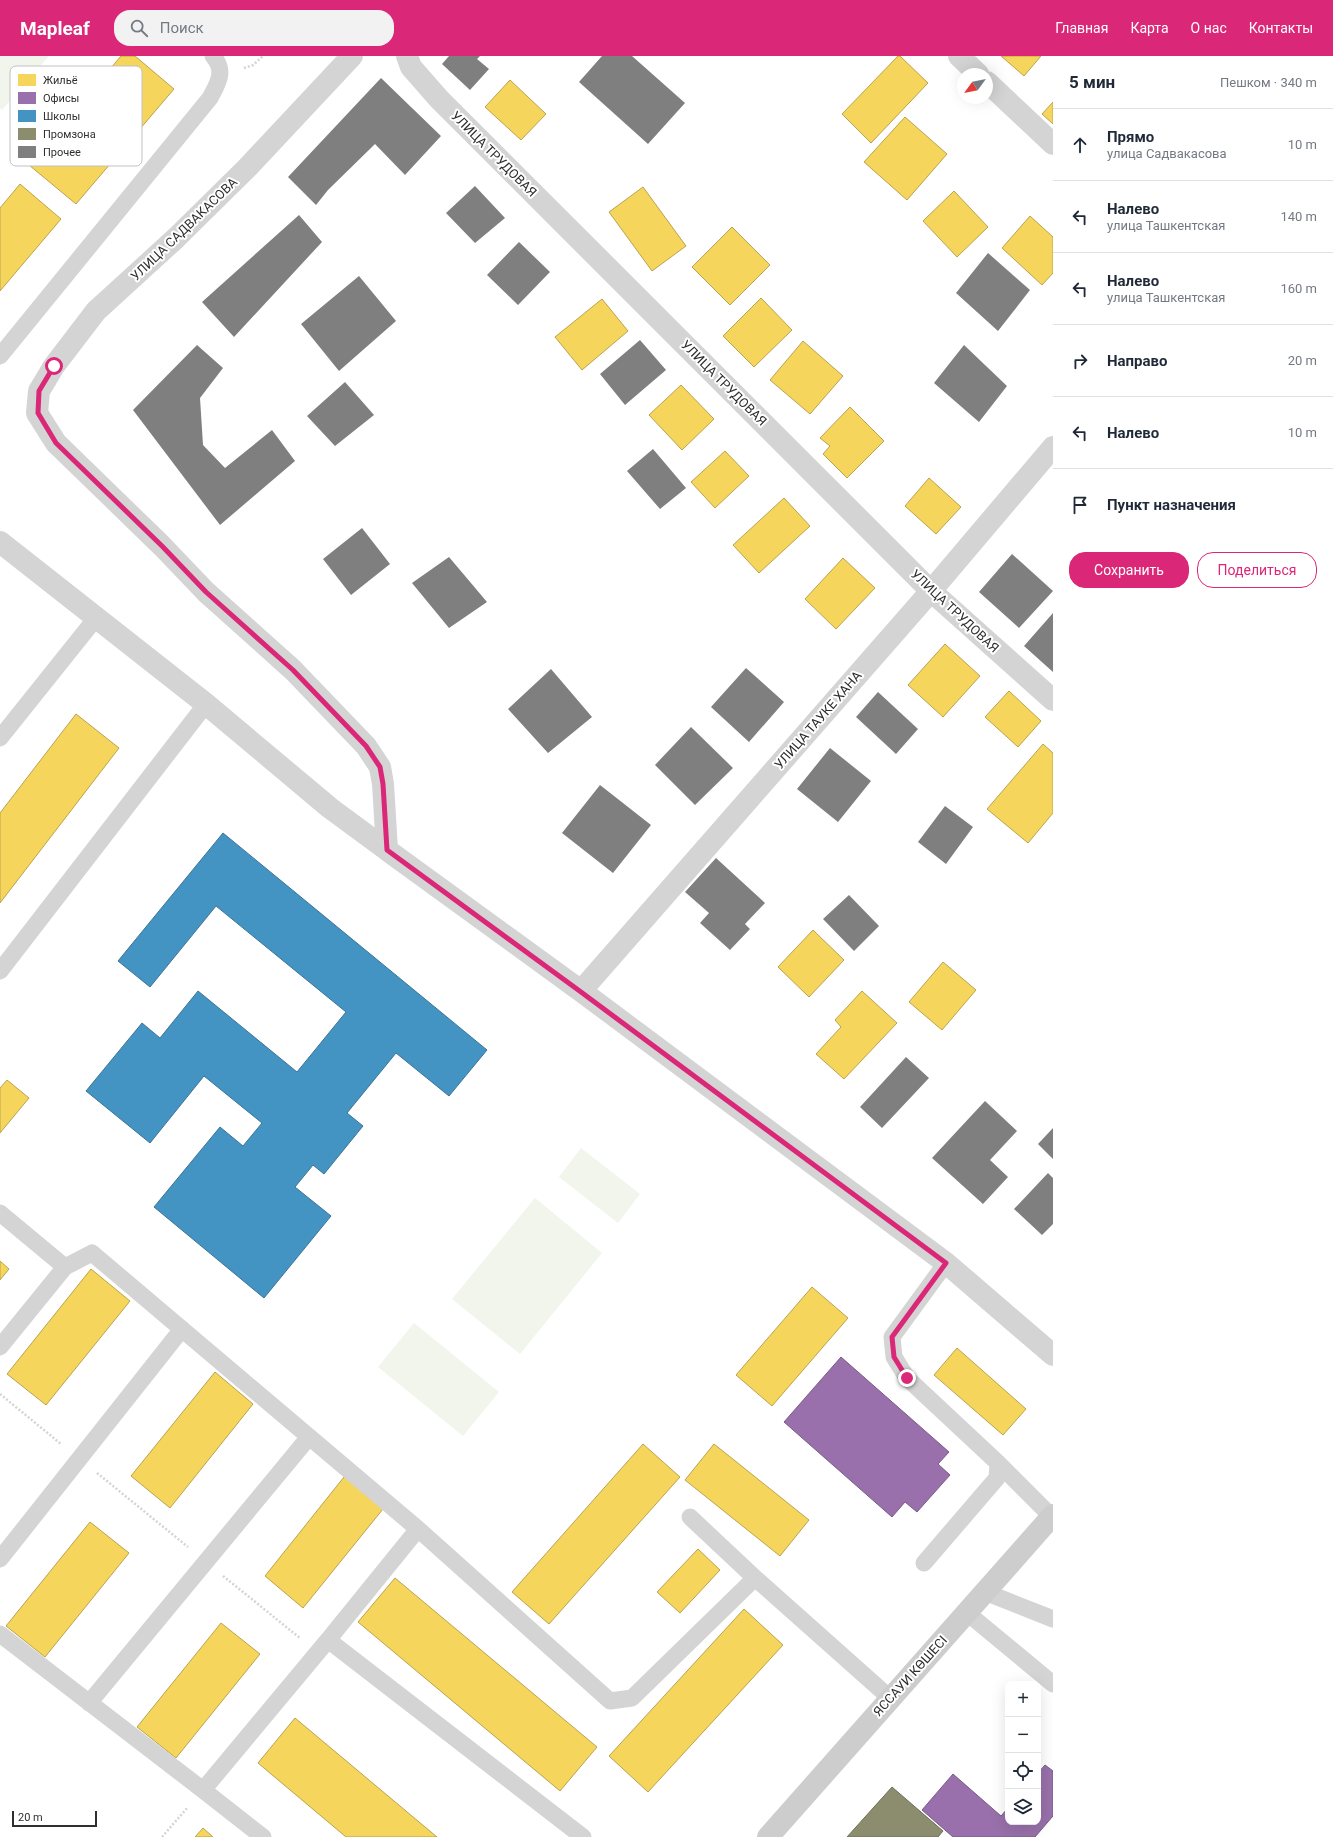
<!DOCTYPE html>
<html lang="ru">
<meta charset="utf-8">
<style>
body{margin:0;font-family:Roboto,sans-serif;background:#f2f2f3;color:#1f2937}
.controls{position:absolute;right:12px;bottom:12px;display:grid;overflow:hidden;border-radius:8px;box-shadow:0 4px 16px #0002}
.controls button{width:36px;height:36px;display:grid;place-items:center;padding:0;border:0;border-bottom:1px solid #e0e1e3;background:#fff;color:#1f2937;font:20px sans-serif}
.compass{position:absolute;left:957px;top:12px;width:36px;height:36px;border-radius:50%;background:#fff;box-shadow:0 4px 16px #0002;rotate:237deg}
.scale{position:absolute;left:12px;bottom:10px;width:85px;box-sizing:border-box;padding-left:4px;border:2px solid #2f2f2f;border-top:0;font-size:11px;line-height:14px;white-space:nowrap;color:#2f2f2f;-webkit-text-stroke:3px #fff;paint-order:stroke}
.stop{position:absolute;width:12px;height:12px;margin:-9px;border:3px solid #db2777;border-radius:50%;background:#fff}
.stop.end{background:#db2777;border-color:#fff;box-shadow:0 1px 4px #0008}
.list{margin:0;padding:0;list-style:none}
h2{display:flex;justify-content:space-between;align-items:center;height:52px;margin:0;padding:0 16px;font-size:17px}
h2 small{font-size:13px;font-weight:400;color:#747a83}
.list li{display:grid;grid-template-columns:26px 1fr auto;gap:12px;align-items:center;box-sizing:border-box;height:72px;padding:0 16px;border-top:1px solid #e0e1e3}
.list b{display:block;font-size:15px;white-space:nowrap}
.list p{margin:0;font-size:13px;white-space:nowrap;color:#747a83}
.list em{font-size:13px;font-style:normal;color:#747a83}
.actions{display:flex;gap:8px;padding:12px 16px}
.actions a{flex:1;padding:9px 0;border:1px solid #db2777;border-radius:16px;text-align:center;font-size:14px;color:#db2777}
.actions .main{background:#db2777;color:#fff}
.icon{flex:none;width:22px;height:22px;fill:none;stroke:currentColor;stroke-width:2;stroke-linecap:round;stroke-linejoin:round}
.map{position:relative;flex:none;width:1053px;height:1781px;overflow:hidden}
header{display:flex;align-items:center;gap:24px;box-sizing:border-box;height:56px;padding:0 20px;background:#db2777;color:#fff}
header strong{font-size:19px}
nav{display:flex;gap:22px;margin-inline-start:auto;font-size:14px}
.search{width:280px;height:36px;background:#f2f2f3;display:flex;align-items:center;gap:10px;box-sizing:border-box;padding:0 14px;border-radius:16px;color:#747a83;font-size:15px}
main{display:flex}
aside{flex:1;background:#fff}
.map>svg:first-child{display:block}
</style>
<header>
<strong>Mapleaf</strong>
<div class="search"><svg class="icon" aria-label="search" viewBox="0 0 24 24"><circle cx="10" cy="10" r="6"/><path d="M15 15l6 6"/></svg>Поиск</div>
<nav><a>Главная</a><a>Карта</a><a>О нас</a><a>Контакты</a></nav>
</header>
<main>
<div class="map">
<svg width="1053" height="1781" viewBox="0 0 1053 1781">
<rect width="100%" height="100%" fill="#fff"/>
<!-- garden -->
<path fill="#f1f5ec" d="M 0,0 L 49,0 L 2,54 L 0,52 Z
M 581,1092 L 640,1138 L 618,1167 L 559,1121 Z
M 535,1142 L 602,1197 L 520,1298 L 452,1243 Z
M 414,1267 L 499,1336 L 463,1380 L 378,1311 Z"/>
<!-- homes -->
<path fill="#f6d55c" stroke="#baa34e" d="M 121,0 L 135,0 L 174,33 L 76,148 L 29,109 Z
M 898,0 L 900,0 L 928,27 L 871,87 L 842,58 Z
M 1001,0 L 1041,0 L 1024,20 Z
M 510,24 L 546,58 L 521,84 L 485,51 Z
M 1053,46 L 1053,68 L 1042,58 Z
M 905,61 L 947,98 L 907,144 L 864,106 Z
M 20,128 L 61,163 L 0,235 L 0,152 Z
M 643,131 L 686,190 L 652,215 L 609,156 Z
M 954,135 L 988,171 L 957,201 L 923,165 Z
M 1030,160 L 1053,181 L 1053,217 L 1042,229 L 1002,192 Z
M 732,171 L 770,209 L 730,249 L 692,211 Z
M 761,242 L 792,274 L 754,311 L 723,280 Z
M 602,243 L 628,275 L 582,314 L 555,281 Z
M 803,285 L 843,320 L 810,358 L 770,324 Z
M 681,329 L 714,363 L 682,394 L 649,359 Z
M 850,351 L 884,385 L 847,422 L 823,398 L 830,390 L 820,382 Z
M 725,395 L 749,420 L 715,452 L 691,426 Z
M 929,422 L 961,451 L 936,478 L 905,450 Z
M 784,442 L 810,470 L 759,517 L 733,489 Z
M 843,502 L 875,532 L 836,573 L 805,543 Z
M 945,588 L 980,620 L 943,661 L 908,629 Z
M 1009,635 L 1041,665 L 1018,691 L 985,661 Z
M 76,658 L 119,692 L 0,847 L 0,757 Z
M 1043,688 L 1053,697 L 1053,757 L 1028,787 L 987,753 Z
M 813,874 L 844,904 L 809,941 L 778,911 Z
M 943,906 L 976,934 L 942,974 L 909,946 Z
M 862,935 L 897,967 L 844,1023 L 816,998 L 841,971 L 835,964 Z
M 7,1024 L 29,1042 L 0,1077 L 0,1032 Z
M 0,1205 L 9,1213 L 0,1224 Z
M 91,1213 L 130,1245 L 46,1349 L 7,1318 Z
M 812,1231 L 848,1262 L 772,1350 L 736,1319 Z
M 957,1292 L 1026,1353 L 1003,1379 L 934,1319 Z
M 215,1316 L 253,1348 L 170,1452 L 131,1420 Z
M 643,1388 L 680,1421 L 549,1568 L 512,1536 Z
M 714,1388 L 809,1464 L 780,1500 L 685,1424 Z
M 348,1416 L 387,1448 L 303,1552 L 265,1520 Z
M 90,1466 L 129,1497 L 45,1601 L 6,1570 Z
M 698,1493 L 720,1514 L 680,1557 L 657,1536 Z
M 395,1522 L 597,1691 L 560,1735 L 358,1566 Z
M 744,1553 L 783,1589 L 648,1736 L 609,1700 Z
M 221,1567 L 260,1598 L 176,1702 L 137,1671 Z
M 295,1662 L 437,1781 L 346,1781 L 258,1707 Z
M 203,1772 L 213,1781 L 195,1781 Z"/>
<!-- offices -->
<path fill="#9970ab" stroke="#795c86" d="M 841,1301 L 949,1396 L 938,1408 L 950,1419 L 917,1456 L 905,1446 L 892,1461 L 784,1366 Z
M 1045,1709 L 1053,1715 L 1053,1760 L 1035,1781 L 953,1781 L 922,1754 L 953,1718 L 1001,1760 L 1008,1752 L 1008,1766 L 1038,1766 L 1038,1717 Z"/>
<!-- schools -->
<path fill="#4393c3" stroke="#3d7597" d="M 223,777 L 487,994 L 449,1040 L 396,997 L 347,1057 L 363,1070 L 324,1118 L 313,1109 L 295,1131 L 331,1160 L 264,1242 L 154,1151 L 220,1071 L 243,1090 L 262,1067 L 204,1020 L 150,1087 L 86,1035 L 142,967 L 160,982 L 198,935 L 297,1016 L 346,956 L 216,850 L 150,931 L 118,905 Z"/>
<!-- industry -->
<path fill="#8c8c6e" stroke="#70705b" d="M 892,1731 L 943,1775 L 938,1781 L 847,1781 Z"/>
<!-- building -->
<path fill="#7f7f7f" d="M 449,0 L 480,0 L 477,3 L 489,13 L 470,34 L 442,8 Z
M 602,0 L 632,0 L 685,47 L 648,88 L 579,26 Z
M 381,22 L 441,80 L 405,119 L 375,88 L 328,134 L 316,149 L 288,121 Z
M 475,130 L 505,162 L 475,187 L 446,157 Z
M 299,159 L 322,186 L 234,281 L 202,246 Z
M 519,186 L 550,216 L 518,249 L 487,219 Z
M 988,197 L 1030,234 L 998,275 L 956,237 Z
M 359,220 L 396,265 L 339,315 L 301,268 Z
M 640,284 L 666,314 L 625,349 L 600,318 Z
M 197,289 L 223,312 L 200,342 L 203,389 L 225,412 L 272,374 L 295,405 L 220,469 L 133,354 Z
M 964,289 L 1007,330 L 979,366 L 934,327 Z
M 345,326 L 374,359 L 335,390 L 307,360 Z
M 653,393 L 686,432 L 660,453 L 627,415 Z
M 362,472 L 390,508 L 351,539 L 323,503 Z
M 1012,498 L 1053,535 L 1019,572 L 979,536 Z
M 449,501 L 487,546 L 449,572 L 412,527 Z
M 1053,557 L 1053,616 L 1024,590 Z
M 746,612 L 784,646 L 749,686 L 711,651 Z
M 551,613 L 592,661 L 548,697 L 508,653 Z
M 878,636 L 918,673 L 896,698 L 856,661 Z
M 691,671 L 733,712 L 695,749 L 655,709 Z
M 830,692 L 871,725 L 838,766 L 797,733 Z
M 600,729 L 651,769 L 613,817 L 562,777 Z
M 945,750 L 973,771 L 946,808 L 918,786 Z
M 716,802 L 765,847 L 745,868 L 750,873 L 730,894 L 700,867 L 709,857 L 685,836 Z
M 849,839 L 879,870 L 854,895 L 823,863 Z
M 906,1001 L 929,1022 L 882,1072 L 860,1051 Z
M 985,1045 L 1017,1075 L 990,1104 L 1008,1121 L 983,1148 L 932,1102 Z
M 1053,1072 L 1053,1103 L 1038,1088 Z
M 1048,1117 L 1053,1122 L 1053,1168 L 1042,1179 L 1014,1153 Z"/>
<g fill="none" stroke-linecap="round" stroke-linejoin="round">
<!-- path -->
<path stroke="#d4d4d4" stroke-width="2.5" stroke-dasharray="2 2" stroke-linecap="butt" d="M 244,12 L 253,9 L 263,0
M 0,1338 L 61,1388
M 97,1417 L 188,1491
M 223,1520 L 300,1582
M 162,1781 L 188,1751"/>
<!-- service -->
<path stroke="#d4d4d4" stroke-width="17" d="M 0,300 L 210,42 C 218,27 226,15 213,0
M 0,682 L 96,562
M 0,915 L 206,648
M 0,1157 L 65,1211 L 92,1197 L 418,1473 L 610,1645 L 632,1642 L 755,1522
M 0,1291 L 65,1211
M 998,1407 L 1052,1461
M 690,1461 L 755,1522 L 890,1642
M 0,1503 L 182,1273
M 924,1507 L 997,1422 L 998,1407 L 907,1322 L 894,1301 L 892,1281 L 946,1207
M 985,1536 L 1053,1563
M 966,1556 L 1053,1628
M 0,1578 L 203,1734
M 328,1584 L 418,1473
M 89,1647 L 309,1381
M 263,1781 L 203,1734 L 328,1584 L 583,1781"/>
<!-- minor -->
<path stroke="#d4d4d4" stroke-width="22" d="M 352,0 L 248,111 L 176,182 L 96,255 L 54,310 L 39,335 L 37,357 L 56,387 L 162,490 L 206,536 L 293,614 L 366,690 L 380,711 L 383,728 L 387,794 L 581,935 L 946,1207 L 1053,1299
M 407,0 L 411,11 L 439,43 L 931,535 L 1053,644
M 959,0 L 978,18
M 987,26 L 1053,88
M 0,486 L 206,648 L 330,752 L 387,794
M 581,935 L 931,535 L 1053,391"/>
<!-- secondary -->
<path stroke="#cdcdcd" stroke-width="22" d="M 768,1781 L 1053,1459"/>
</g>
<g fill="none" stroke-linecap="round" stroke-linejoin="round">
<!-- route -->
<path stroke="#db2777" stroke-width="5" d="M 54,310 L 39,335 L 38,357 L 56,387 L 162,490 L 206,536 L 293,614 L 366,690 L 380,711 L 383,728 L 387,794 L 581,936 L 946,1207 L 892,1281 L 894,1301 L 907,1322"/>
</g>
<g text-anchor="middle" dominant-baseline="central" stroke-width="4" stroke-linejoin="round" paint-order="stroke">
<!-- street labels -->
<g font-size="13" fill="#2f2f2f" stroke="#fff">
<text transform="translate(494 98) rotate(45)">УЛИЦА ТРУДОВАЯ</text>
<text transform="translate(184 173) rotate(-44)">УЛИЦА САДВАКАСОВА</text>
<text transform="translate(724 327) rotate(45)">УЛИЦА ТРУДОВАЯ</text>
<text transform="translate(955 555) rotate(43)">УЛИЦА ТРУДОВАЯ</text>
<text transform="translate(818 664) rotate(-49)">УЛИЦА ТАУКЕ ХАНА</text>
<text transform="translate(910 1620) rotate(-48)">ЯССАУИ КӨШЕСІ</text>
</g>
</g>
<!-- legend -->
<rect x="10" y="10" width="132" height="100" rx="6" fill="#fff" stroke="#c1c1c1" stroke-width="1"/>
<rect x="18" y="18" width="18" height="12" fill="#f6d55c"/>
<rect x="18" y="36" width="18" height="12" fill="#9970ab"/>
<rect x="18" y="54" width="18" height="12" fill="#4393c3"/>
<rect x="18" y="72" width="18" height="12" fill="#8c8c6e"/>
<rect x="18" y="90" width="18" height="12" fill="#7f7f7f"/>
<g font-size="11" fill="#2f2f2f">
<text x="43" y="28">Жильё</text>
<text x="43" y="46">Офисы</text>
<text x="43" y="64">Школы</text>
<text x="43" y="82">Промзона</text>
<text x="43" y="100">Прочее</text>
</g>
</svg>
<div class="controls">
<button>+</button>
<button>−</button>
<button><svg class="icon" aria-label="locate" viewBox="0 0 24 24"><circle cx="12" cy="12" r="6"/><path d="M12 2v4M12 18v4M2 12h4M18 12h4"/></svg></button>
<button><svg class="icon" aria-label="layers" viewBox="0 0 24 24"><path d="M12 4l9 5-9 5-9-5zM3 14l9 5 9-5"/></svg></button>
</div>
<svg class="compass" viewBox="-18 -18 36 36"><path d="M0-13l5 13h-10z" fill="#e53935"/><path d="M0 13l5-13h-10z" fill="#747a83"/></svg>
<div class="scale">20 m</div>
<div class="stop" style="left:54px;top:310px"></div>
<div class="stop end" style="left:907px;top:1322px"></div>
</div>
<aside>
<h2>5 мин<small>Пешком · 340 m</small></h2>
<ul class="list">
<li><svg class="icon" aria-label="ahead" viewBox="0 0 24 24"><path d="M12 20V5M6 11l6-6 6 6"/></svg><div><b>Прямо</b><p>улица Садвакасова</p></div><em>10 m</em></li>
<li><svg class="icon" aria-label="left" viewBox="0 0 24 24"><path d="M17 20v-9H6M10 6l-5 5 5 5"/></svg><div><b>Налево</b><p>улица Ташкентская</p></div><em>140 m</em></li>
<li><svg class="icon" aria-label="left" viewBox="0 0 24 24"><path d="M17 20v-9H6M10 6l-5 5 5 5"/></svg><div><b>Налево</b><p>улица Ташкентская</p></div><em>160 m</em></li>
<li><svg class="icon" aria-label="right" viewBox="0 0 24 24"><path d="M7 20v-9h11M14 6l5 5-5 5"/></svg><div><b>Направо</b></div><em>20 m</em></li>
<li><svg class="icon" aria-label="left" viewBox="0 0 24 24"><path d="M17 20v-9H6M10 6l-5 5 5 5"/></svg><div><b>Налево</b></div><em>10 m</em></li>
<li><svg class="icon" aria-label="arrive" viewBox="0 0 24 24"><path d="M6 21V4h12l-3 4 3 4H6"/></svg><div><b>Пункт назначения</b></div></li>
</ul>
<div class="actions"><a class="main">Сохранить</a><a>Поделиться</a></div>
</aside>
</main>
